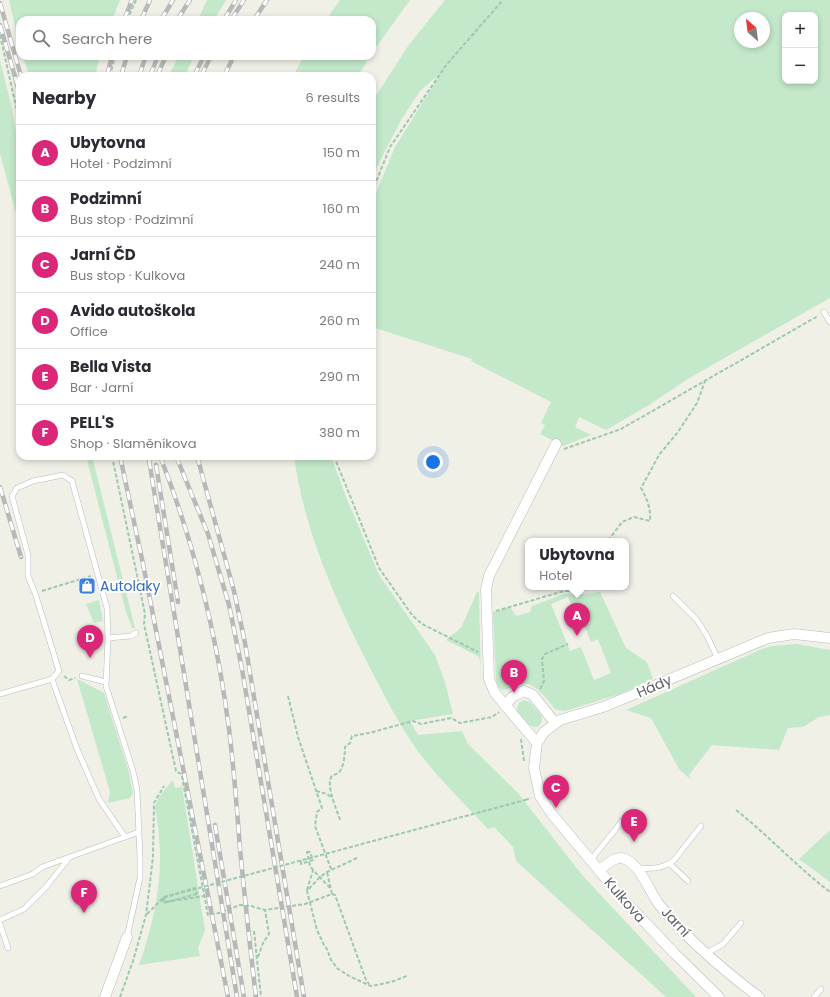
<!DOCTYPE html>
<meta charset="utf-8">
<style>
body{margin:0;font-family:Poppins,sans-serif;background:#f2f2f3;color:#2b2b33}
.controls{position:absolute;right:12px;top:12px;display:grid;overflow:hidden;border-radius:8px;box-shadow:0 2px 6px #0003}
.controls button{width:36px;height:36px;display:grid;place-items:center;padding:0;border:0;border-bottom:1px solid #e1e1e2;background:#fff;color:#2b2b33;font:20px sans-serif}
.compass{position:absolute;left:734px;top:12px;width:36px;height:36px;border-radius:50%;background:#fff;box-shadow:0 2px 6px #0003;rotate:332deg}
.you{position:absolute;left:433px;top:462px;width:14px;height:14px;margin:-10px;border:3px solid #fff;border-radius:50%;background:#1a73e8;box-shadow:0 0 0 6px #1a73e833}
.badge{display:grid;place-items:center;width:26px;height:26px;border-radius:50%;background:#db2777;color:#fff;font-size:13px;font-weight:700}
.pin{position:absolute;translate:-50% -33px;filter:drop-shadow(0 1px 2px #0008)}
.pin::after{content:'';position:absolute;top:21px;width:14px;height:12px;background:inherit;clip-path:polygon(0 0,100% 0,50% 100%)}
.popup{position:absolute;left:525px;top:538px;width:104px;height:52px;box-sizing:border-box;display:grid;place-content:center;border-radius:8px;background:#fff;filter:drop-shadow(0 1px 3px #0005);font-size:13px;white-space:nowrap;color:#7c7c81}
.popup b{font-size:15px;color:#2b2b33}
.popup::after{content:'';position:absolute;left:50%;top:100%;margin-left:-8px;border:8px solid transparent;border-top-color:#fff}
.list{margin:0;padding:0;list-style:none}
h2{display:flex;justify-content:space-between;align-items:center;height:52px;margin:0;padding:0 16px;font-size:17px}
h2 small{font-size:13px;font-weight:400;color:#7c7c81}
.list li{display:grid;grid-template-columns:26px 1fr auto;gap:12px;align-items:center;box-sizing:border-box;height:56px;padding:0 16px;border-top:1px solid #e1e1e2}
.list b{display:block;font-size:15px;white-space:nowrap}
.list p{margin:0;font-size:13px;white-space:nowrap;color:#7c7c81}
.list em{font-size:13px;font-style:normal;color:#7c7c81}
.icon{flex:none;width:22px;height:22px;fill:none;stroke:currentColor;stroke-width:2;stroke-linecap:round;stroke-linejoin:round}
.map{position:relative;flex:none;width:830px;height:997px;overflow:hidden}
.search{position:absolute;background:#fff;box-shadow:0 2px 6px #0003;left:16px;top:16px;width:360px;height:44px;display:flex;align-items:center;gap:10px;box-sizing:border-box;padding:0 14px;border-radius:12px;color:#7c7c81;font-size:15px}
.panel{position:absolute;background:#fff;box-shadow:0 2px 6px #0003;left:16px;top:72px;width:360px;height:388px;border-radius:12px}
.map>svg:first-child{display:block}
</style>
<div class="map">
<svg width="830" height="997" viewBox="0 0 830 997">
<rect width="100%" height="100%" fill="#f0f0e7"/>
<!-- green -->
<path fill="#c4e8ca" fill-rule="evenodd" d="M 9,0 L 120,0 L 112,20 L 20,20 L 20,47 Z
M 207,0 L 226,0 L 214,20 L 198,20 Z
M 340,0 L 410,0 L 372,53 L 372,20 L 326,20 Z
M 445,0 L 830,0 L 830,298 L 691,377 L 649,405 L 606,430 L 579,417 L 575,427 L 591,435 L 563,446 L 540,434 L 545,425 L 541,423 L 551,402 L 471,361 L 472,359 L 372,327 L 372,203 L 395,147 L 441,73 L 420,91 L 401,120 L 372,177 L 372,102 L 408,46 ZM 785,15 L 815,15 L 815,81 L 785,81 ZM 740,18 L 764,18 L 764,42 L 740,42 Z
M 23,56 L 100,56 L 95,76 L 29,76 Z
M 179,56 L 194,56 L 185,76 L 168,76 Z
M 304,56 L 370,56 L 358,76 L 293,76 Z
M 0,61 L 11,104 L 20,154 L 20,221 L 15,210 L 0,153 Z
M 86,456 L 92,456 L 135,628 L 132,628 L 126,612 Z
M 294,456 L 331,456 L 347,499 L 379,575 L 435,655 L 445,682 L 453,714 L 410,721 L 418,735 L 462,731 L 468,744 L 518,793 L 583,876 L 696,997 L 666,997 L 516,861 L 513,847 L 494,827 L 488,829 C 464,803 438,778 417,750 C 398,723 384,695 369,666 C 335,600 304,530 294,456 Z
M 477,592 L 479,592 L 481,682 C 480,674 482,663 478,656 L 446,640 L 461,628 Z
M 600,592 L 626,648 L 647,662 L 653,679 L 620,694 L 565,711 L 556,710 C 549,702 536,683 525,684 C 518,684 511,688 504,690 C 498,689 497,685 496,680 L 493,612 L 510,607 L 516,616 L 530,612 L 532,606 L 564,594 L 584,594 ZM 568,597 L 580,626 L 584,625 L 591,642 L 598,639 L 611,673 L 594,680 L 581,647 L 570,651 L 551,604 Z
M 99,600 L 103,621 L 94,623 L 86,604 Z
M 797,644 L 830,650 L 830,715 L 819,717 L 803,727 L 788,728 L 779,750 L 712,745 L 689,775 L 691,780 L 679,769 L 651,718 L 626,710 L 762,649 L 772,646 Z
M 77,679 L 104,693 L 128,769 L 133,793 L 130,798 L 108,803 L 110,792 Z
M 524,700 L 530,702 L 542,716 C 542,739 518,720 517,707 L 520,702 Z
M 173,780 L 175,788 L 182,787 L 205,930 L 198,948 L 200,956 L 139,965 C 152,928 161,890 160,851 C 159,841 159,830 157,820 C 157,816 155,812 155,808 C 157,797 166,788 173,780 Z
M 830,830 L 830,882 L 799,859 Z"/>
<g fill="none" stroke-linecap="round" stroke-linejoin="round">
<!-- lane casing -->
<g stroke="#b9bbc0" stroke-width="6">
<path id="lane" d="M 824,312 L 830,322
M 673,596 L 697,620 L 707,636 L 718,659
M 108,638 L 131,636 L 136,633
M 82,676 L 106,682
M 52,679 L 77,749 L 99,799 L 125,837
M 0,694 L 52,679 L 59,671 L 35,593 L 28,576 L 28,555 L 12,496 L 17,488 L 33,481 L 63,475 L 72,481 L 107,608 L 108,638 L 106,686 L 133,771 L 137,790 L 140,857 L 140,878 L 127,937
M 590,861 L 622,821
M 670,864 L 688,881
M 637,868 C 651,869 663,869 674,860 L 701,826
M 0,886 L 33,874 L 42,867 L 139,832
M 0,920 L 24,909 L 46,887 L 69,858
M 0,924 L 8,948
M 707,953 L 723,944 L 741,923
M 814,997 L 821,989"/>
</g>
<!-- street casing -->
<g stroke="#b9bbc0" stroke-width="11">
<path id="street" d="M 506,707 C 510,697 514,695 524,691 L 533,695 L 555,723
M 537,743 L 495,693 L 489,679 L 486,589 L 489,576 L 556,444
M 599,871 C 606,865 615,855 625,859 C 640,865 649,890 658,903 C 686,939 723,970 759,997
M 105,997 L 127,937
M 719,997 L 674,953 L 623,899 L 551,813 L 540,796 L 534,768 L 537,743 L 544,732 L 560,720 L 606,706 L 768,638 L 794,634 L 830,638"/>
</g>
<!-- path -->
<path stroke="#9dc9b1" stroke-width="2" stroke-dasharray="4 2" stroke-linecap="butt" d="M 127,20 L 136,0
M 0,35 L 20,124
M 110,76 L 115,56
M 372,192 L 390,147 L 447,64 L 503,0
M 564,449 L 621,429 L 818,316
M 112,456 L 138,580 L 145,614 L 144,624 L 176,771 L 181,774 L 182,777 L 208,915 L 219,913 L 240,905 L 251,906 L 265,910 L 305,904 L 332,894 L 327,872
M 334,456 L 379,568 L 412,615 L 422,624 L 478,652
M 609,541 L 610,538 L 622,522 L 634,517 L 650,521 C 651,508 647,499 641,488 L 659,455 L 678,432 L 697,403 L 705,381
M 42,591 L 91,576
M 496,611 L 564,591 L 582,591 L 589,587
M 64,676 L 69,680 L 75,678
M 540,689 L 544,681 L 542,659 L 545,654 L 568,644
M 288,696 L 298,737 L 322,808 L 317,812 L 315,826 L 331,869
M 123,718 L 128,716
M 521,739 L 524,761
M 316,791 L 327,794 L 331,797
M 525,800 L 531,798
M 736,810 C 769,836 797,867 830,892
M 340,820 C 337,810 325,784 332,776 C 334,775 336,774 338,773 C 344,769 345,753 345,747 L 350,743 L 352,736 L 369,733 L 413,721 L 421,724 L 451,718 L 460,723 L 492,717 L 499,712
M 309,852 L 307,852 L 310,866 L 313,870 L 331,889
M 357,858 L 327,872 L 320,877 L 307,891 L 317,930 L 324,945 L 327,949 L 331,960 L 338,969 L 351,977 L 371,986 L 391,982 L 407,976
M 301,861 L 301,864 L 313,860 L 310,852 L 309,852
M 307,890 L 313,870
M 332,894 L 335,895 L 366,980 L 369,984
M 164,897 L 165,902 L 205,896
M 147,914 L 164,897 L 195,888 L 197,894
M 254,931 L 261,997
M 258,957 L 263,943 L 269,934 L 265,910
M 120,997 L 133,961 L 146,915 L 153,857 L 154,803 L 164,786"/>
<!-- lane -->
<use href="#lane" stroke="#fff" stroke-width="5"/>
<!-- street -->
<use href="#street" stroke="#fff" stroke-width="10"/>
<!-- rail casing -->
<g stroke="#b7b8b8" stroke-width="4.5">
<path id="rail" d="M 0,3 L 21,76
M 124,20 L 132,0
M 141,20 L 150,0
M 161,20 L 173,0
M 177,20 L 190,0
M 224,20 L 236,0
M 231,20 L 244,0
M 254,20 L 267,0
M 0,25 L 20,94
M 107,76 L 112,56
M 121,76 L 127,56
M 139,76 L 146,56
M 150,76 L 158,56
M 157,76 L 166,56
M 194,76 L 204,56
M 201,76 L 211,56
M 224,76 L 234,56
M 120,456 L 143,564 L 228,997
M 160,456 C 194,543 217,636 229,729 C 234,769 237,809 240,849 C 245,899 250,948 256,997
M 176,456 L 208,534 L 229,605 L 242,669 L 297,997
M 197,456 L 234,591 L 245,643 L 304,997
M 149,460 L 237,997
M 156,465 L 178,602
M 0,487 L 21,557
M 215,825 L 244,997"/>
</g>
<!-- rail -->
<use href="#rail" stroke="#fff" stroke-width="3" stroke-dasharray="9" stroke-linecap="butt"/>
<!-- path-bridge -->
<path stroke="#9dc9b1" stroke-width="2" stroke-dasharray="4 2" stroke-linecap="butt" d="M 197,894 L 163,903 L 162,898 L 525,800"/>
</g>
<!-- icons -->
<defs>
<g id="shop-square" transform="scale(0.9)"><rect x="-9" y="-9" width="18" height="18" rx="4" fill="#3f7fe0" stroke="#fff"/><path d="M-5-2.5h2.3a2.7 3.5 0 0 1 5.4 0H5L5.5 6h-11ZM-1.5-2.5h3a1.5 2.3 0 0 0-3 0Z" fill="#fff"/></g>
</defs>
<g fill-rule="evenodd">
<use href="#shop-square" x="87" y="586"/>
</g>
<g text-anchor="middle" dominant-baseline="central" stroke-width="4" stroke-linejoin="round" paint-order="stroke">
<!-- shop labels -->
<g font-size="14" fill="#366cbe" stroke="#fff" text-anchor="start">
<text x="100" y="586">Autolaky</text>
</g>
<!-- street labels -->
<g font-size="14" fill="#5e6167" stroke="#fff">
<text transform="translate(654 686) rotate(-23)">Hády</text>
<text transform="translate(625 900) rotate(49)">Kulkova</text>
<text transform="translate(676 922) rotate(47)">Jarní</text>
</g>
</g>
</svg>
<div class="controls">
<button>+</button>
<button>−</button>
</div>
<svg class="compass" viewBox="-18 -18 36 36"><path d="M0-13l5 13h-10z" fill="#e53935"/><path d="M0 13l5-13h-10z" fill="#7c7c81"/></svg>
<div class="you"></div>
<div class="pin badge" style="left:577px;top:636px">A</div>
<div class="popup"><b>Ubytovna</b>Hotel</div>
<div class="pin badge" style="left:514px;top:693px">B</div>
<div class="pin badge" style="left:556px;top:808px">C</div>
<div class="pin badge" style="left:90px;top:658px">D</div>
<div class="pin badge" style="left:634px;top:842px">E</div>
<div class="pin badge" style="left:84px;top:913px">F</div>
<div class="search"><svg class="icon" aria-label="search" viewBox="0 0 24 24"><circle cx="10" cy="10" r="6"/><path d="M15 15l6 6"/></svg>Search here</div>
<section class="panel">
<h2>Nearby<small>6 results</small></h2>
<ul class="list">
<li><span class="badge">A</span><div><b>Ubytovna</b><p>Hotel · Podzimní</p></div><em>150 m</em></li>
<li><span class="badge">B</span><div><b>Podzimní</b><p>Bus stop · Podzimní</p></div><em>160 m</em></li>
<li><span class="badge">C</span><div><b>Jarní ČD</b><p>Bus stop · Kulkova</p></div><em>240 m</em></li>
<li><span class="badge">D</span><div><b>Avido autoškola</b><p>Office</p></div><em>260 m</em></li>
<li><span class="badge">E</span><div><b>Bella Vista</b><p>Bar · Jarní</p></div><em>290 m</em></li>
<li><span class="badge">F</span><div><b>PELL'S</b><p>Shop · Slaměníkova</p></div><em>380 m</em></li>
</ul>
</section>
</div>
